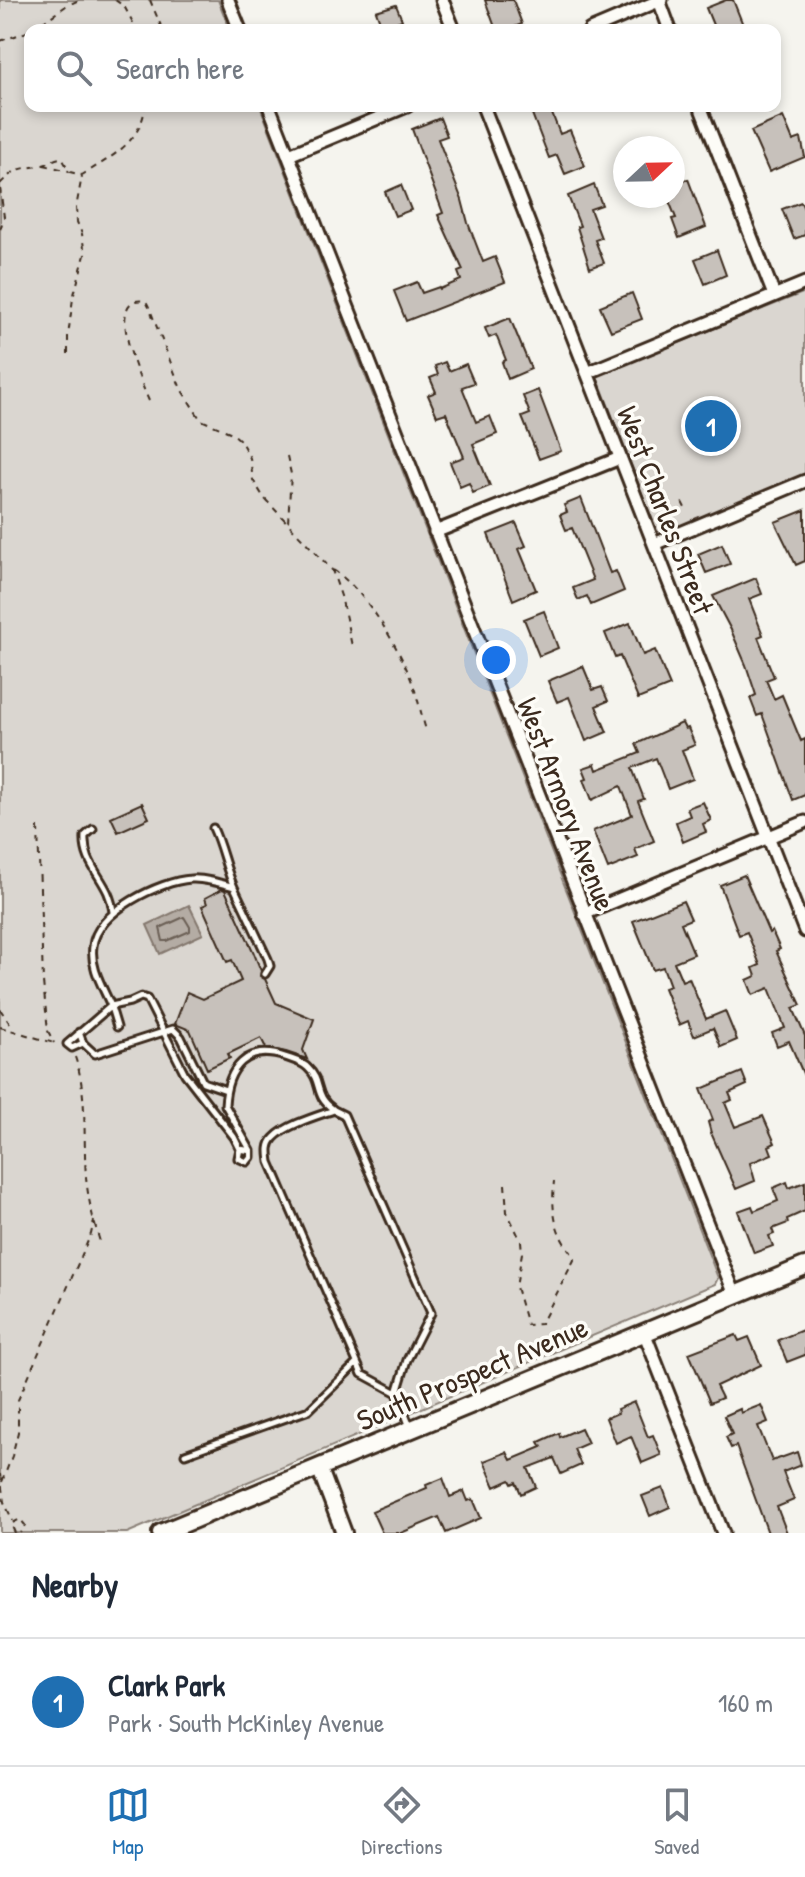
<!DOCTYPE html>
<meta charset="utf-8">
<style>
body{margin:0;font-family:"Patrick Hand",sans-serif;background:#f6f6f7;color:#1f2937}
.compass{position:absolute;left:613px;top:136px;width:72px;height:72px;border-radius:50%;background:#fff;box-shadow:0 4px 12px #0003;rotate:68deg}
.you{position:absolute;left:496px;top:660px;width:28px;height:28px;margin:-20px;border:6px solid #fff;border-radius:50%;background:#1a73e8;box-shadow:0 0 0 12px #1a73e833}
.badge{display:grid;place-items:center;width:52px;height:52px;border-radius:50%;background:#1f6fb2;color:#fff;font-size:26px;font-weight:700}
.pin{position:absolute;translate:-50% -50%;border:4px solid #fff;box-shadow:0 2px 8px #0006}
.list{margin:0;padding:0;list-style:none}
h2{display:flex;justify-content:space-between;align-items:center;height:104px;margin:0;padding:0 32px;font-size:34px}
h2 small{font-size:26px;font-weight:400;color:#747a83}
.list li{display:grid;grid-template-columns:52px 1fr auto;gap:24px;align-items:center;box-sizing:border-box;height:128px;padding:0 32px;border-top:2px solid #e0e1e3}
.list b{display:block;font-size:30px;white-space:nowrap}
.list p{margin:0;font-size:26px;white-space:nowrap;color:#747a83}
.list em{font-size:26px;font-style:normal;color:#747a83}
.icon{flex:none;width:44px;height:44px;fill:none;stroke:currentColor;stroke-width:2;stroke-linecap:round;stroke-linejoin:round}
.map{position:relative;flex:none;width:805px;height:1533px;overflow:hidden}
.search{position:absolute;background:#fff;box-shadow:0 4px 12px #0003;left:24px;right:24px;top:24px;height:88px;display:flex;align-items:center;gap:20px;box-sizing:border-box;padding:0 28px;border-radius:16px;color:#747a83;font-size:30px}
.sheet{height:232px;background:#fff}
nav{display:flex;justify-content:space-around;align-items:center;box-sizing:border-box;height:112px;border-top:2px solid #e0e1e3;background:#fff;font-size:22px;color:#747a83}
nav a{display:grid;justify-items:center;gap:4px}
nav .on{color:#1f6fb2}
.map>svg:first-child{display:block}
</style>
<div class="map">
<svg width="805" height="1533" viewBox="0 0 805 1533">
<rect width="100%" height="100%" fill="#f5f4ee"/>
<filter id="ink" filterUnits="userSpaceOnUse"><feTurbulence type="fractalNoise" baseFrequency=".0125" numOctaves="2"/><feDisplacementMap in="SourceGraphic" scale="16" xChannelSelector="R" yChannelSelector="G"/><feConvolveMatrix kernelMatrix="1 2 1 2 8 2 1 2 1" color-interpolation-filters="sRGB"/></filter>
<g filter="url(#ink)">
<!-- green -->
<path fill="#dad6d0" stroke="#8a8077" stroke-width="2" d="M 0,0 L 218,0 L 230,30 L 30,30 L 30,106 L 260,106 L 718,1278 L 715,1284 L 127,1533 L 0,1533 Z
M 805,292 L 805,475 L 658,535 L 597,376 Z"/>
<!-- water -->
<path fill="#b4aca4" stroke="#84786e" stroke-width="2" d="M 189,905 L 203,934 L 160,954 L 147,925 Z"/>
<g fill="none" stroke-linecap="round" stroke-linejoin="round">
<!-- shore -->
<path stroke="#6b5e54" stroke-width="2" d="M 184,917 L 190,927 L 190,931 L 167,941 L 163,941 L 160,928 Z"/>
</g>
<!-- building -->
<path fill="#c7c1bb" stroke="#3b2a1e" stroke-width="2" d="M 485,0 L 513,0 L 522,24 L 507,30 L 496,30 Z
M 726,0 L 733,0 L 745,30 L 715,30 L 706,8 Z
M 396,5 L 402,20 L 382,27 L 376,11 Z
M 529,106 L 549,106 L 560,134 L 570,130 L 585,166 L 565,174 L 557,155 L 549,158 Z
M 783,117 L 793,141 L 801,138 L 805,157 L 769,172 L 751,131 Z
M 440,118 L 447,136 L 438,139 L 462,200 L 468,223 L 483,262 L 495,257 L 505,282 L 406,321 L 394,291 L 417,282 L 422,293 L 439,287 L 440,289 L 461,280 L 458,272 L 463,270 L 438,215 L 443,213 L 412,129 Z
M 673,154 L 684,180 L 688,179 L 706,227 L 679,238 L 672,219 L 676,218 L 667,196 L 673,196 Z
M 401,185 L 411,210 L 395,216 L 385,192 Z
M 594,185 L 602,205 L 590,209 L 601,238 L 595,240 L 604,263 L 590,268 L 577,227 L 580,226 L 568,196 Z
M 801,202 L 805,211 L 805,235 L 794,239 L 782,209 Z
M 717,250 L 726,275 L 705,284 L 695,259 Z
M 632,293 L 642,319 L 611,331 L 600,306 Z
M 510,318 L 531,369 L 508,379 L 502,362 L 506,360 L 496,335 L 489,338 L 485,328 Z
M 445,362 L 449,371 L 466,364 L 474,383 L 462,387 L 476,422 L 490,416 L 497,434 L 473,444 L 490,486 L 473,493 L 469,483 L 460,487 L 450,462 L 464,457 L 446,413 L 437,416 L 428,395 L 436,392 L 430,378 L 438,375 L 435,366 Z
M 538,390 L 561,451 L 539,459 L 522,417 L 530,414 L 523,396 Z
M 581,498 L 610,573 L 616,571 L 624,591 L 591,605 L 587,596 L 578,600 L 573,588 L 593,580 L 572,528 L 566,530 L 560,515 L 567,512 L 564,505 Z
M 805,510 L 805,561 L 796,565 L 775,522 Z
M 516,523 L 526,546 L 519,549 L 536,590 L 513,600 L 488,534 Z
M 722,544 L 730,564 L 706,573 L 698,554 Z
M 756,578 L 762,594 L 749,599 L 763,635 L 758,637 L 774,677 L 766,680 L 774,699 L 782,695 L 801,741 L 805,739 L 805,795 L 793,800 L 762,714 L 757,716 L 750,698 L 756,695 L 746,665 L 731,630 L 713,596 Z
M 544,611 L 558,648 L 539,656 L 524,619 Z
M 630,623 L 643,655 L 655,650 L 670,686 L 638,699 L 620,656 L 615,658 L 605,633 Z
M 583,666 L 593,690 L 602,687 L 608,701 L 596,706 L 607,732 L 586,741 L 569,697 L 557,702 L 548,681 Z
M 682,723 L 685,729 L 688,728 L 695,745 L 682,750 L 693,779 L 668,789 L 656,758 L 632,768 L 644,799 L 638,801 L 654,841 L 635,849 L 638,857 L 608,869 L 593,831 L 632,815 L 621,786 L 592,800 L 584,779 L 587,778 L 583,768 L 595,764 L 597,770 L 640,753 L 636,744 Z
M 703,802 L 711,820 L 703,824 L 706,832 L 683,842 L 676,822 L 690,816 L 687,808 Z
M 142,803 L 149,818 L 118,832 L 111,817 Z
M 744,875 L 769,933 L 772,931 L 780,949 L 776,951 L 801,1005 L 793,1008 L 805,1036 L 805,1078 L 789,1041 L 777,1046 L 772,1033 L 785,1028 L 769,988 L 753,995 L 747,980 L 756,976 L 753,968 L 760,965 L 747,932 L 739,935 L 720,885 Z
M 222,889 L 225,890 L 253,951 L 261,971 L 260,976 L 265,979 L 276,1003 L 314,1019 L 303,1050 L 307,1059 L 286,1052 L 266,1048 L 261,1038 L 228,1054 L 230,1058 L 207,1069 L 190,1030 L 175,1024 L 187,992 L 203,999 L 241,981 L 232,960 L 227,962 L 202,906 L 207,904 L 205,898 Z
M 683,901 L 691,919 L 681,923 L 694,954 L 674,962 L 682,981 L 689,978 L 706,1019 L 725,1011 L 737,1040 L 721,1047 L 713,1028 L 694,1036 L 688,1021 L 679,1025 L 664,988 L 670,986 L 663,967 L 653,970 L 633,921 Z
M 742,1072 L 747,1085 L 729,1093 L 732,1100 L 725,1103 L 735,1127 L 763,1116 L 775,1143 L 769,1146 L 772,1154 L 750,1163 L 755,1181 L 736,1189 L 711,1133 L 708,1122 L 713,1120 L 701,1089 Z
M 787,1182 L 789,1188 L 805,1182 L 805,1211 L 787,1219 L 788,1223 L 772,1229 L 774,1234 L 769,1236 L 773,1246 L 754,1253 L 738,1211 L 752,1206 L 754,1211 L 778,1201 L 773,1188 Z
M 805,1329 L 805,1355 L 787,1362 L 778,1340 Z
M 736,1335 L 739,1341 L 749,1337 L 761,1365 L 716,1386 L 722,1398 L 710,1403 L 689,1353 Z
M 634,1402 L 648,1437 L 653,1435 L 661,1455 L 642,1463 L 631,1436 L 616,1443 L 606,1418 L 618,1413 L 617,1409 Z
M 761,1405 L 768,1422 L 758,1426 L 772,1461 L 797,1452 L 801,1465 L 783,1472 L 794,1500 L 777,1507 L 787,1533 L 768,1533 L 736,1446 L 731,1448 L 726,1437 L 732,1434 L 724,1416 L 740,1409 L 741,1413 Z
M 581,1428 L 588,1443 L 574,1449 L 581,1465 L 561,1474 L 554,1458 L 528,1468 L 536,1487 L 521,1494 L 516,1482 L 512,1484 L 510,1480 L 495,1487 L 484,1461 L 507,1452 L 511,1460 L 542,1447 L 539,1442 L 559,1433 L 560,1437 Z
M 443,1478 L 450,1497 L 464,1491 L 468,1501 L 473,1499 L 481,1518 L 446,1533 L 439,1517 L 401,1533 L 382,1533 L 372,1511 L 427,1488 L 426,1485 Z
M 663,1488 L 670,1507 L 650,1516 L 642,1496 Z"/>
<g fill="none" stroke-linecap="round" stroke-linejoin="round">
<!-- service casing -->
<g stroke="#3b2a1e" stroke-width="11">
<path id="service" d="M 213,828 C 222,847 225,867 234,887
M 93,829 L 85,836 C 83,868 110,880 113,912
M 111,1007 L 117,1027
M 79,1032 L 83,1043 L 95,1054 L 173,1029 L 181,1037 L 203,1082 L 226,1090
M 83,1043 L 72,1048 L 67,1044 L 111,1006
M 240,1149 L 234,1137 L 185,1074 L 147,999 L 141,997 L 130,1002 L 111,1006 C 103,987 90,968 93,946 C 96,912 160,881 191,879 C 205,878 220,883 234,887 L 268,959 L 270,966 L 265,974
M 251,1151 L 240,1149 L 238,1158 L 247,1162 L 251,1157 L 251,1151 L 225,1105 C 227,1068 247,1044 285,1057 C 293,1060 303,1062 308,1068 C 323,1082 313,1095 333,1109
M 397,1393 L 362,1374 L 270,1162 C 269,1154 267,1145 274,1138 C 286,1125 317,1116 334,1110 L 344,1115 L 431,1313 L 407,1360 L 397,1393 L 410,1427
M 185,1454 L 309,1410 L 357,1363"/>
</g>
<!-- minor casing -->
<g stroke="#3b2a1e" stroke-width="17">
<path id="minor" d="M 228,0 L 240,30
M 442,0 L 454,30
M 659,0 L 670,30
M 590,30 L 661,0
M 269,106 L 735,1295
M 483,106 L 805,931
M 700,106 L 774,295
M 289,155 L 407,106
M 587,373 L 805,283
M 435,532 L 620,458
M 654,544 L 805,481
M 584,914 L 805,822
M 644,1332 L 723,1533"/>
</g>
<!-- tertiary casing -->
<g stroke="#3b2a1e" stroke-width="20">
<path id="tertiary" d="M 319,1467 L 344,1533"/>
</g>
<!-- secondary casing -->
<g stroke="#3b2a1e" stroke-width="22">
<path id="secondary" d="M 161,1533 L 805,1266"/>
</g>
<!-- path -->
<path stroke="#3b2a1e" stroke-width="2" stroke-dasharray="6 6" stroke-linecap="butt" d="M 115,0 L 124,6 L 137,30
M 150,0 L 161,26
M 32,30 L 66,6 L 79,0
M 0,41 L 30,31
M 44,165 L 69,171
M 0,184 C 19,165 20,170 43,165 C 51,163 53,158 62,158 L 70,172 L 82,175 C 110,158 142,142 145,106
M 0,188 L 4,217 L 0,230
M 68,354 L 68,336 L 73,298 L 85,255 L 82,234 L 77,222 L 76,208 L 82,176
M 149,401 C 142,385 101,292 146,301 L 149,307 L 181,389 L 201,420 L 232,433 L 240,440 L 250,458 L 253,480 L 264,498 L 332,570 L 341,596 L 352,646
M 287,456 L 291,474 L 288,522
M 663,517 L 685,508 L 682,502 L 677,500
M 333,570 C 365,590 399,647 412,682 C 418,698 421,714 426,730
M 38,827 L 43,982 L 48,1031 L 54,1043
M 0,1009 L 13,1028
M 0,1027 L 54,1043
M 75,1057 C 88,1095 83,1137 86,1177 C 88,1200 94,1223 101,1245
M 505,1184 L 507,1212 L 521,1241 L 522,1253 L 516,1287 L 527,1325 L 541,1324 L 574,1260 C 573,1252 569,1251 565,1244 C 553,1225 552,1203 554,1181
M 0,1474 L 4,1502 L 13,1521
M 2,1482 L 12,1456 L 18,1432 L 18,1400 L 91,1234 L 94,1221
M 15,1533 L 11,1524 L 20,1519 L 25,1525 L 20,1533"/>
<!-- service -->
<use href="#service" stroke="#fdfcf7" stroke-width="5"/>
<!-- minor -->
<use href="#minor" stroke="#fdfcf7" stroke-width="11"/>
<!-- tertiary -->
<use href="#tertiary" stroke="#fdfcf7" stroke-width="14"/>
<!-- secondary -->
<use href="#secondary" stroke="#fdfcf7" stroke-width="16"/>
</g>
</g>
<g text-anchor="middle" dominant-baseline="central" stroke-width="7" stroke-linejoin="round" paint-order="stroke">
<!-- street labels -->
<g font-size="30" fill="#3b2a1e" stroke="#fdfcf7">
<text transform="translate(666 510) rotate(69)">West Charles Street</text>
<text transform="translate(567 804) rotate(69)">West Armory Avenue</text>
<text transform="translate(472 1373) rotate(-23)">South Prospect Avenue</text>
</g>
</g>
</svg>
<svg class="compass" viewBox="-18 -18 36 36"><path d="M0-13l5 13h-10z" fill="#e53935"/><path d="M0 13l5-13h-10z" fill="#747a83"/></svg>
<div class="you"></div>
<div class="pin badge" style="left:711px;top:426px">1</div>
<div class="search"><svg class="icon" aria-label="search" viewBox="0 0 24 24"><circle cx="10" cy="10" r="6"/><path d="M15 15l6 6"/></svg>Search here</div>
</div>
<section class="sheet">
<h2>Nearby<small></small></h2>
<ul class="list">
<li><span class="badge">1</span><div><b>Clark Park</b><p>Park · South McKinley Avenue</p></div><em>160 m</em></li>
</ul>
</section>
<nav>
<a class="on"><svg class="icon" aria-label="map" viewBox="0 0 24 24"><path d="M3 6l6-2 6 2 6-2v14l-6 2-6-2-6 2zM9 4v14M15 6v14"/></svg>Map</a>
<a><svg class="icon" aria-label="directions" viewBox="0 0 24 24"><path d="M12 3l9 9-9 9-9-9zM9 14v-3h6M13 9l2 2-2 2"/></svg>Directions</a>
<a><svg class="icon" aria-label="saved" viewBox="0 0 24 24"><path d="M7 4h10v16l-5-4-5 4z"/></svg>Saved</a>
</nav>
